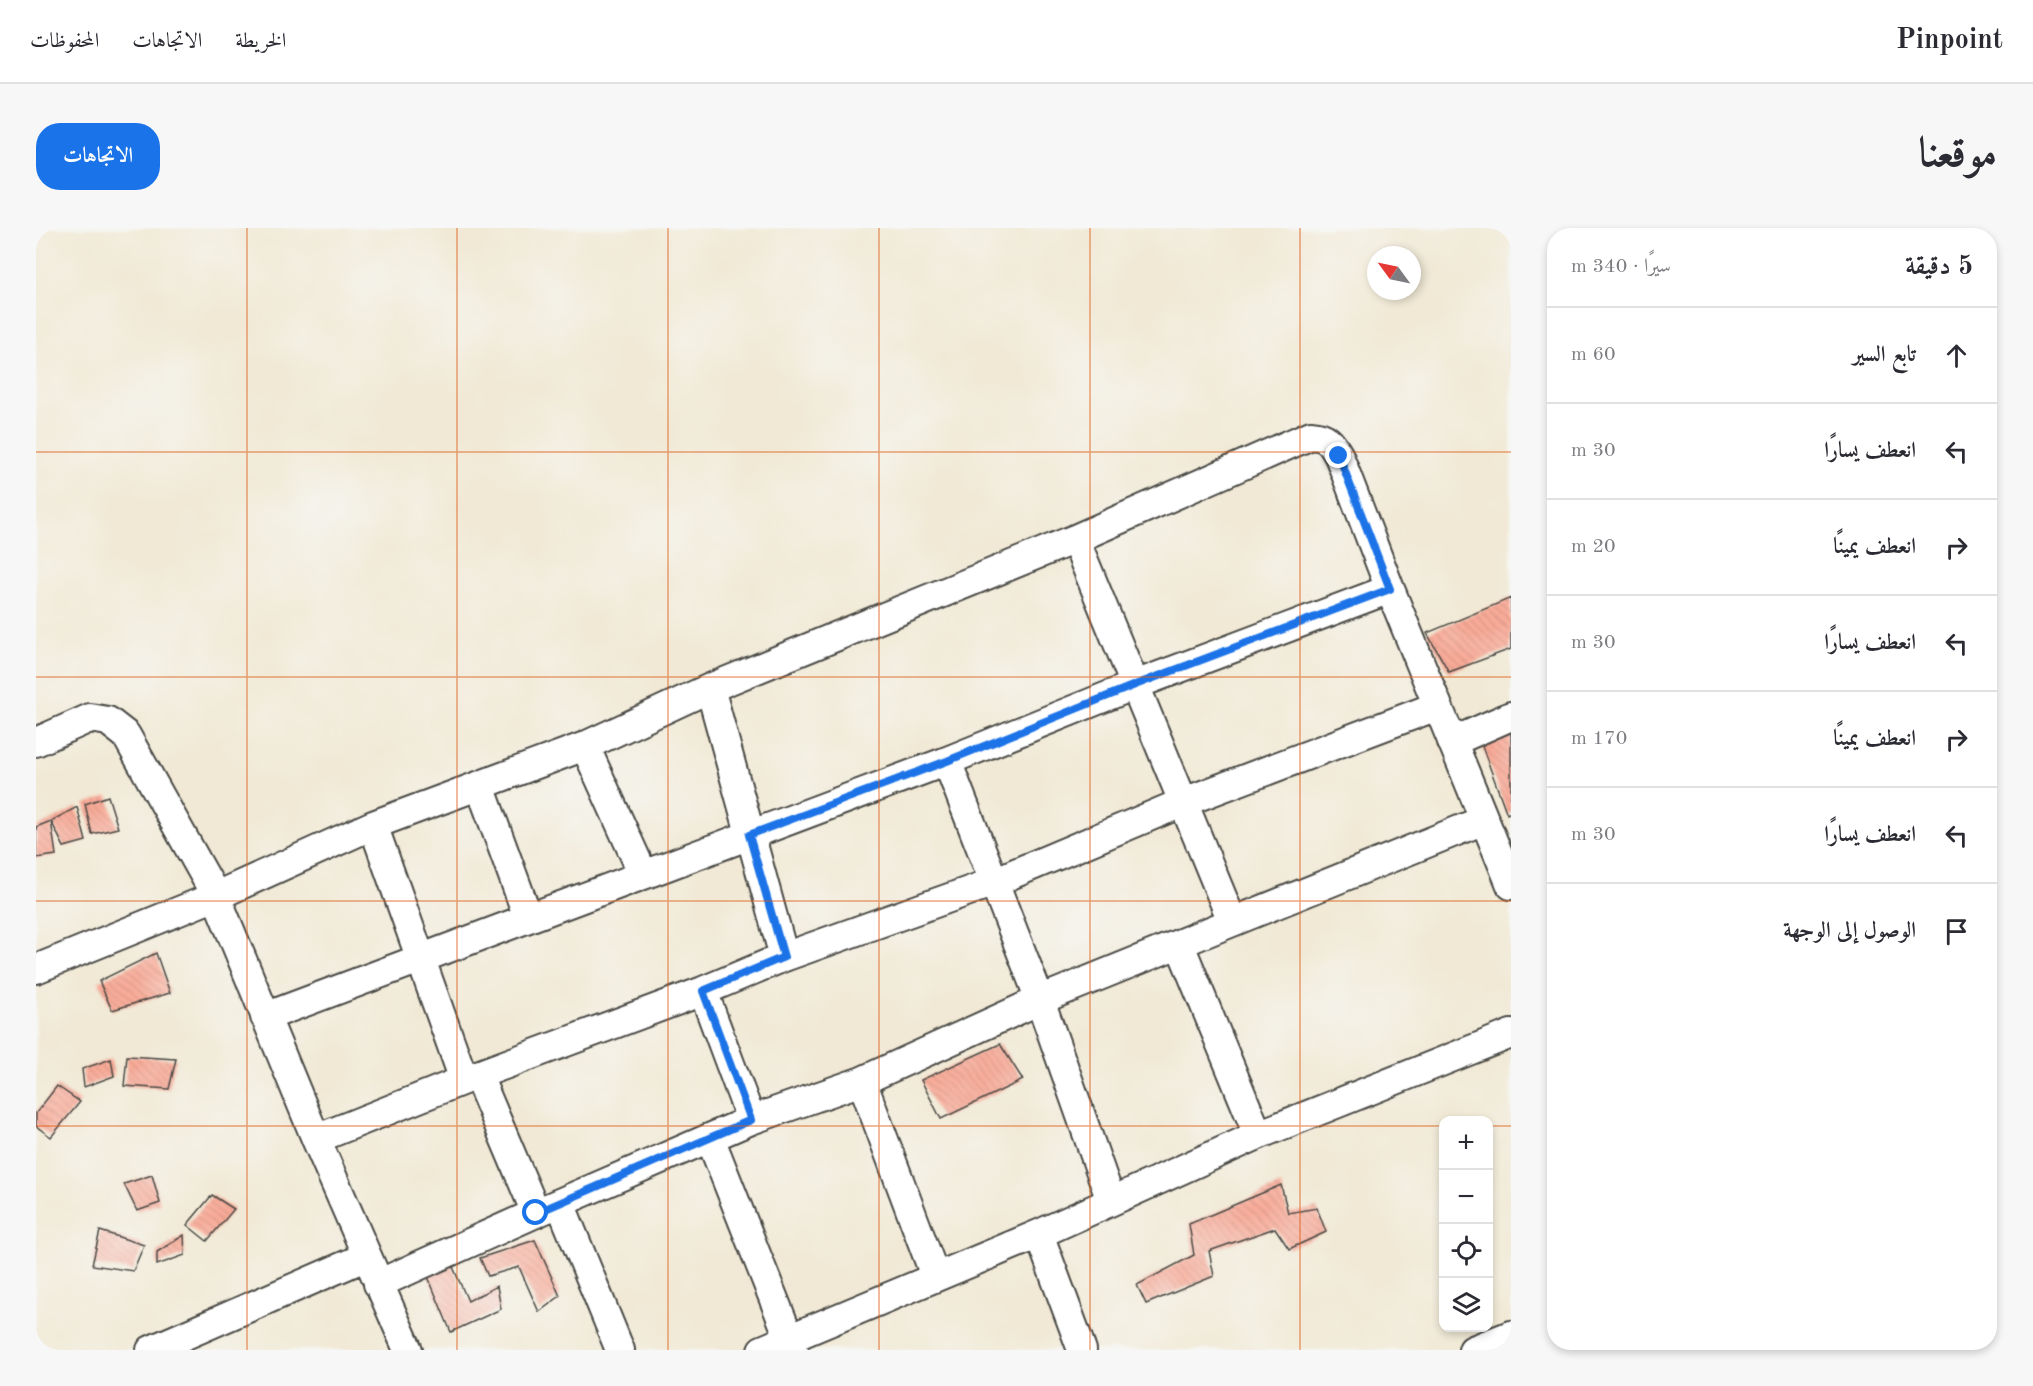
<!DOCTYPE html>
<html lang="ar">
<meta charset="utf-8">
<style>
body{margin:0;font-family:"Old Standard TT",Amiri,serif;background:#f7f7f7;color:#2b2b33;direction:rtl}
.controls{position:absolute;right:18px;bottom:18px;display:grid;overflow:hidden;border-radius:12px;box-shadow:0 3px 9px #0003}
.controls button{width:54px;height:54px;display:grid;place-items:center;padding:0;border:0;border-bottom:2px solid #e1e1e2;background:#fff;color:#2b2b33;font:30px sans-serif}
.compass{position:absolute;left:1331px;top:18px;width:54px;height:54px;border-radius:50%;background:#fff;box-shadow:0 3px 9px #0003;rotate:303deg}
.stop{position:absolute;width:18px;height:18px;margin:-14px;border:4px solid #1a73e8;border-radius:50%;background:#fff}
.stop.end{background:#1a73e8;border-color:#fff;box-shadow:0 2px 6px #0008}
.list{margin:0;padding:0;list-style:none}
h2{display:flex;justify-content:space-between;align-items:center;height:78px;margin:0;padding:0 24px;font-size:26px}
h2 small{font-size:20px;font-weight:400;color:#7c7c81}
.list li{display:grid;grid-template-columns:39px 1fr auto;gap:18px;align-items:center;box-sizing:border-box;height:96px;padding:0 24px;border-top:2px solid #e1e1e2}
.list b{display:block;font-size:22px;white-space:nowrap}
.list em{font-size:20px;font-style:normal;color:#7c7c81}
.icon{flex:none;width:33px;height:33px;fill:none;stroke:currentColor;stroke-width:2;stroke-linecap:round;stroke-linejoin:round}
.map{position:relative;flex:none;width:1475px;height:1122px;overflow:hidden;direction:ltr;border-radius:24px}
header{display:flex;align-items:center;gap:36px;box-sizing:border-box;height:84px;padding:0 30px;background:#fff;border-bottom:2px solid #e1e1e2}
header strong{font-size:28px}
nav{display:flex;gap:33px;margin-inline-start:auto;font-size:21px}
.intro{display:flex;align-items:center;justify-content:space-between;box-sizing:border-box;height:144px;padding:0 36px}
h1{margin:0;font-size:42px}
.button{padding:15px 27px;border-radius:24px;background:#1a73e8;color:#fff;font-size:21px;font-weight:700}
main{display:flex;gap:36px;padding:0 36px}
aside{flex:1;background:#fff;border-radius:24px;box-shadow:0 3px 9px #0003}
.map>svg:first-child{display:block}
</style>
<header>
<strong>Pinpoint</strong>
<nav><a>الخريطة</a><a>الاتجاهات</a><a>المحفوظات</a></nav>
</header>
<div class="intro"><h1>موقعنا</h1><a class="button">الاتجاهات</a></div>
<main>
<aside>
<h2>5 دقيقة<small>سيرًا · 340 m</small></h2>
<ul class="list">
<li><svg class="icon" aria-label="ahead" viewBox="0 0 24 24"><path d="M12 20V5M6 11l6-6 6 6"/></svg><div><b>تابع السير</b></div><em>60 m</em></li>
<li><svg class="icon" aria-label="left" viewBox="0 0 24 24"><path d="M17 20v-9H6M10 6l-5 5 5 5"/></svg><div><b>انعطف يسارًا</b></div><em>30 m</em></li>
<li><svg class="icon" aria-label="right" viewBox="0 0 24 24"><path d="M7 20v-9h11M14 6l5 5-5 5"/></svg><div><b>انعطف يمينًا</b></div><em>20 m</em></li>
<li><svg class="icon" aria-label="left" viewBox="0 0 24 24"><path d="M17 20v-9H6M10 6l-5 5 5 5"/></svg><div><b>انعطف يسارًا</b></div><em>30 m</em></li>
<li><svg class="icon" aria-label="right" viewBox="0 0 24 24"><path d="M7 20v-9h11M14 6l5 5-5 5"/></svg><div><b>انعطف يمينًا</b></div><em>170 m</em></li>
<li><svg class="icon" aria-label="left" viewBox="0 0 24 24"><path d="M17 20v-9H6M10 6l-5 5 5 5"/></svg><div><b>انعطف يسارًا</b></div><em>30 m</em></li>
<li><svg class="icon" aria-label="arrive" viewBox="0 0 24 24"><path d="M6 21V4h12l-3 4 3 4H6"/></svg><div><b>الوصول إلى الوجهة</b></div></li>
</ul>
</aside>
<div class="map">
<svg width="1475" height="1122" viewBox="0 0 1475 1122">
<defs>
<pattern id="building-back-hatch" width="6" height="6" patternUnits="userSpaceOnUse" patternTransform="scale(1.5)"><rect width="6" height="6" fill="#f9ab98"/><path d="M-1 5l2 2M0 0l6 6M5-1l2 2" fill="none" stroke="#d69383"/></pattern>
</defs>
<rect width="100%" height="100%" fill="#f6f6f2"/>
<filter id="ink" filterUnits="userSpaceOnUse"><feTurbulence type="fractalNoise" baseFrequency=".0167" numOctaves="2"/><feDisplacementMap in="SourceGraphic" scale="12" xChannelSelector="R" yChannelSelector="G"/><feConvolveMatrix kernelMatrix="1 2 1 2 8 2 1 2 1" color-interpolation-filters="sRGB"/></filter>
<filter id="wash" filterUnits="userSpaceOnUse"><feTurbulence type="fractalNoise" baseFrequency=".008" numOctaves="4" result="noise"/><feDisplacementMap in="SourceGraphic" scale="24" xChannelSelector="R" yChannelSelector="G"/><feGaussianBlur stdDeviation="1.35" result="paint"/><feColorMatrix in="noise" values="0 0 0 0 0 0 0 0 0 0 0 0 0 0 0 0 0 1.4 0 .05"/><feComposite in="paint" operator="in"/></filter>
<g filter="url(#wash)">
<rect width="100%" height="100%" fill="#f1e9d5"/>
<g id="blocks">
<!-- building -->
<path fill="url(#building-back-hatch)" d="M 1475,370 L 1475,421 L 1413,444 L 1391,405 Z
M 1475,499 L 1475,584 L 1471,586 L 1443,510 Z
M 72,568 L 82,600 L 56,606 L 49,576 Z
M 41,579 L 50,613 L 28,619 L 15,593 Z
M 15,593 L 20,627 L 0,630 L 0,599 Z
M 120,725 L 134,765 L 76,782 L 63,753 Z
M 964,816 L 987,852 L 905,891 L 885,852 Z
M 91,828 L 140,831 L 133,861 L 88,858 Z
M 75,831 L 78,848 L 48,859 L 46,841 Z
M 21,858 L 44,874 L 15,909 L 0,898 L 0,885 Z
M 116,947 L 124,975 L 101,983 L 88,956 Z
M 1245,957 L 1252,985 L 1281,980 L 1290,1004 L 1253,1021 L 1239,1000 L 1173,1023 L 1178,1048 L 1110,1076 L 1101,1057 L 1158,1027 L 1153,996 Z
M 176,967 L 198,981 L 171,1013 L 151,997 Z
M 64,1003 L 108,1017 L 97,1043 L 56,1037 Z
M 148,1007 L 149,1027 L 121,1037 L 121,1024 Z
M 499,1012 L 524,1068 L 503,1084 L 483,1039 L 452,1048 L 444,1030 Z
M 406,1014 L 432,1073 L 461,1058 L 465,1081 L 415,1104 L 383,1027 Z"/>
</g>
</g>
<g filter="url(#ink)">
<use href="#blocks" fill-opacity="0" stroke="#494844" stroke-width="1.5"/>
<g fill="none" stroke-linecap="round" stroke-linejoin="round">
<!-- street casing -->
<g stroke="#494844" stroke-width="32">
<path id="street" d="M 1039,311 L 1196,693
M 674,460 L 748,729
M 0,514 L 54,490 L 72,493 L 90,507 L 180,668 L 280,911 L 372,1122
M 1416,514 L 1475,488
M 549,518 L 607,646
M 911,533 L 1004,772 L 1075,973
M 444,558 L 492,689
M 337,597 L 428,852
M 1144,717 L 1222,907
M 0,741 L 180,668 L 337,597 L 549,518 L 674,460 L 1039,311 L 1275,207 C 1291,208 1295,214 1303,228 L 1354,361 L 1475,657
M 667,763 L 715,892
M 229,789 L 911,533 L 1099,457 L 1354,361
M 442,848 L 500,985
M 826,853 L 899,1048
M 674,910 L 758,1122
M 280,911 L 428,852 L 667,763 L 748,729 L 958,654 L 1148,574 L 1401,478
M 524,975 L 584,1122
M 1003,1006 L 1046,1122
M 342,1056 L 500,985 L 715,892 L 826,853 L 1004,772 L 1448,592
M 115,1122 L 331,1028
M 726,1122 L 1003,1006 L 1222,907 L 1475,806
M 1437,1122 L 1475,1107"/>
</g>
<!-- street -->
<use href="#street" stroke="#fff" stroke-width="28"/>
</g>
</g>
<g fill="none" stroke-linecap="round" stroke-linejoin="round" filter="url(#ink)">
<!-- route -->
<path stroke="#1a73e8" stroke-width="8" d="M 500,985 L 715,892 L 667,763 L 748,729 L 713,607 L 911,533 L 1099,457 L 1354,361 L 1303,228"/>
</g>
<!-- grid -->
<path fill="none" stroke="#df570e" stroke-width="1.5" stroke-opacity="0.55" d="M 211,0 L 211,1122M 421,0 L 421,1122M 632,0 L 632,1122M 843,0 L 843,1122M 1054,0 L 1054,1122M 1264,0 L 1264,1122M 0,224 L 1475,224M 0,449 L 1475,449M 0,673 L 1475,673M 0,898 L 1408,898M 1452,898 L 1475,898"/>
</svg>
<div class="controls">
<button>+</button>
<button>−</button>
<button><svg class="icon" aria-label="locate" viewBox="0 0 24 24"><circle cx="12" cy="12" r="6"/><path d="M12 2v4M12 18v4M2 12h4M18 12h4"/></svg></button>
<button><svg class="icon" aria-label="layers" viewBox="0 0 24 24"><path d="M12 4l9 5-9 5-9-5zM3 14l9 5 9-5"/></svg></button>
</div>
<svg class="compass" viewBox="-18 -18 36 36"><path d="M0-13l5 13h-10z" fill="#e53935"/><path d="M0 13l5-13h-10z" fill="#7c7c81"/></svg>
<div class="stop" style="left:500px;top:985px"></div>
<div class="stop end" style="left:1303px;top:228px"></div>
</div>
</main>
